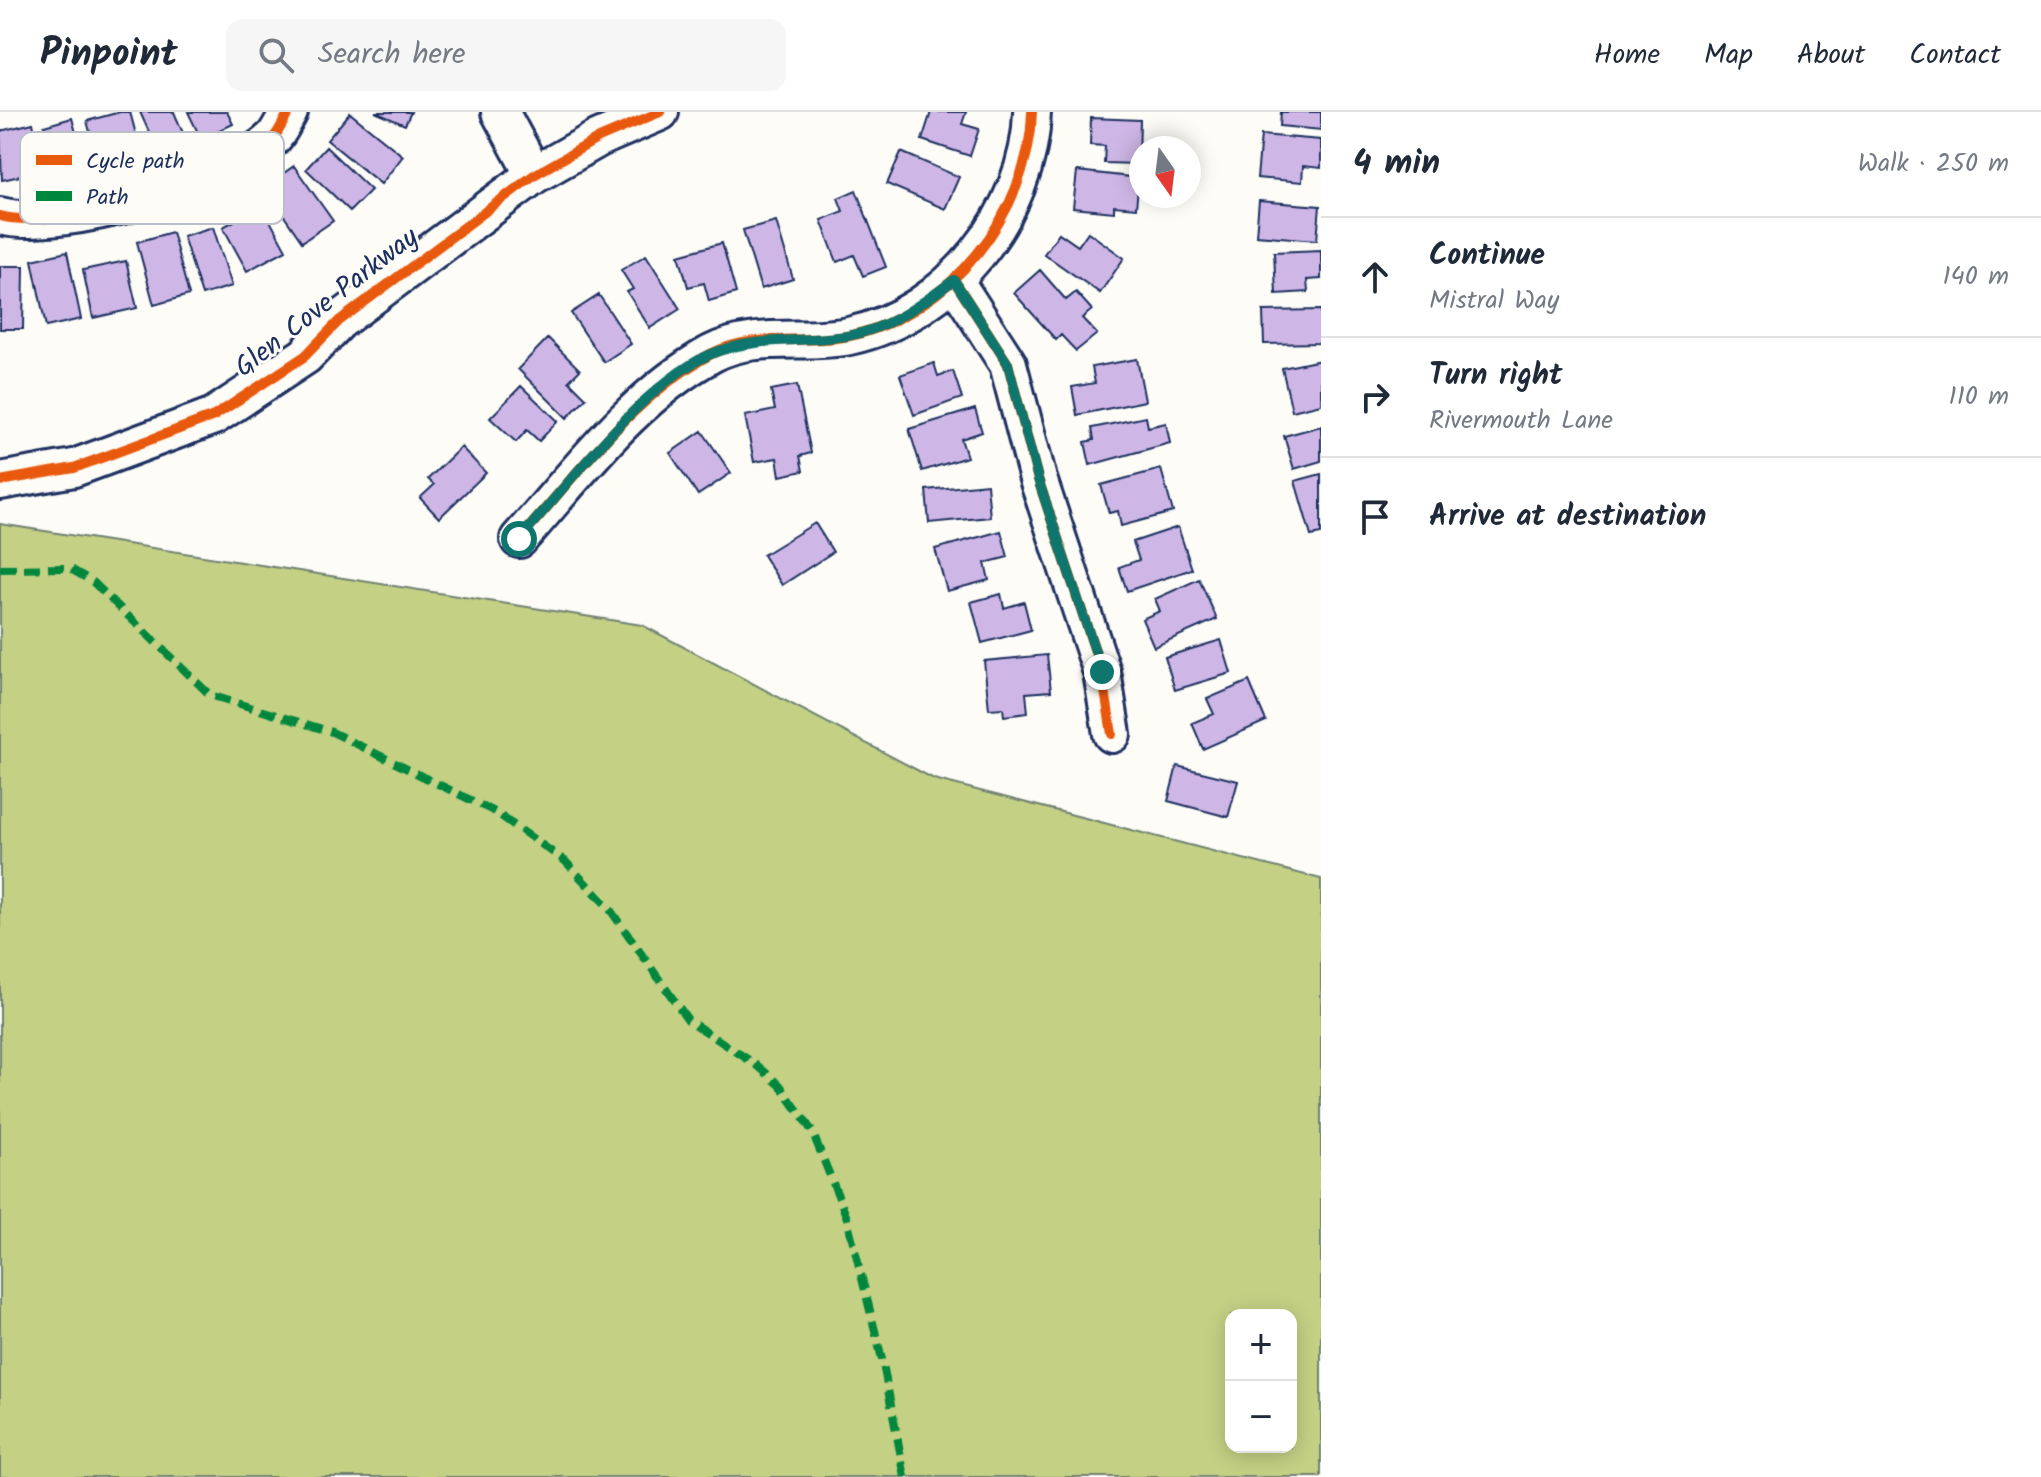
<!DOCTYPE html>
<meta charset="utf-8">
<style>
body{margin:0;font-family:Kalam,sans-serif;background:#f6f6f7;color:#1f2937}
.controls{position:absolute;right:24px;bottom:24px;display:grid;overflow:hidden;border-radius:16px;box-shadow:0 4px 20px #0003}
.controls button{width:72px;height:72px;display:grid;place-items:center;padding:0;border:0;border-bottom:2px solid #e0e1e3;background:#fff;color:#1f2937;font:40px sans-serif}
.compass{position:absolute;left:1129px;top:24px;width:72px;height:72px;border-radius:50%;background:#fff;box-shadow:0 4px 20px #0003;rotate:166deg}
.stop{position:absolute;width:24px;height:24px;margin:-18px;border:6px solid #0f766e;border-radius:50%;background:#fff}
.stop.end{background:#0f766e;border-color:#fff;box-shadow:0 2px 8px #0008}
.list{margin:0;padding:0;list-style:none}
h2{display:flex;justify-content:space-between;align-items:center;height:104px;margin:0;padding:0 32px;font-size:34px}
h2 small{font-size:26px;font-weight:400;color:#747a83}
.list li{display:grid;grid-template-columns:52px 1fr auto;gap:24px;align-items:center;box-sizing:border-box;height:120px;padding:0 32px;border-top:2px solid #e0e1e3}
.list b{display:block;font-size:30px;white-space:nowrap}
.list p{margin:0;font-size:26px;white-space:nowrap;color:#747a83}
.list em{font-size:26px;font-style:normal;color:#747a83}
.icon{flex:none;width:44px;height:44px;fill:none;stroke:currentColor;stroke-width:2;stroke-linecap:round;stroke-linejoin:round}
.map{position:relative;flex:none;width:1321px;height:1365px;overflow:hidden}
header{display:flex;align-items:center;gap:48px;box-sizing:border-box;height:112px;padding:0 40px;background:#fff;border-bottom:2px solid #e0e1e3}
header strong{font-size:38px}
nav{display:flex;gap:44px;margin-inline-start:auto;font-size:28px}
.search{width:560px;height:72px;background:#f6f6f7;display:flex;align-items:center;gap:20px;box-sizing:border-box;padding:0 28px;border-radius:16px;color:#747a83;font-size:30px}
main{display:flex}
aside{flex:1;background:#fff}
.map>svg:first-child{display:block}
</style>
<header>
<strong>Pinpoint</strong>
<div class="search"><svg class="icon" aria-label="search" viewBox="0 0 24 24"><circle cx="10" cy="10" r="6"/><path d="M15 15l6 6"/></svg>Search here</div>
<nav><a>Home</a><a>Map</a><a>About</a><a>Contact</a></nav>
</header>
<main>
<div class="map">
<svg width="1321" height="1365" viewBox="0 0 1321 1365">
<rect width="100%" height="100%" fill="#fdfcf7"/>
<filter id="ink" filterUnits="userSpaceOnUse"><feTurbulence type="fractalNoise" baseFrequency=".0125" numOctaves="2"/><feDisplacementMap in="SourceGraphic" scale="16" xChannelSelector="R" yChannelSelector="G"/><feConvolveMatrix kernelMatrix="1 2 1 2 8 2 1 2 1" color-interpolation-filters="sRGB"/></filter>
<g filter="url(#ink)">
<!-- green -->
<path fill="#c4d084" stroke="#708071" stroke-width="2" fill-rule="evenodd" d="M 0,412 L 642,513 L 934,667 L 1321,767 L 1321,1365 L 0,1365 ZM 1231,1203 L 1291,1203 L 1291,1335 L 1231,1335 Z"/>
<!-- building -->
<path fill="#ceb7e7" stroke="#1b2f5e" stroke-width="2" d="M 120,0 L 130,0 L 142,45 L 100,57 L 87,9 Z
M 140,0 L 174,0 L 189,35 L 161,47 Z
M 188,0 L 227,0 L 233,12 L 201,27 Z
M 375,0 L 411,0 L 405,13 Z
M 931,0 L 966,0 L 962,12 L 979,17 L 970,44 L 922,28 Z
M 1281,0 L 1321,0 L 1321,18 L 1280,14 Z
M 350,1 L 403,44 L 381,72 L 327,28 Z
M 72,6 L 88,65 L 59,73 L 44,14 Z
M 1091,6 L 1140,8 L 1139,52 L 1104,51 L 1105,34 L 1090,33 Z
M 33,11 L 43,59 L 2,68 L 0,19 Z
M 1261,23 L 1321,28 L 1321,56 L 1303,54 L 1302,70 L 1257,66 Z
M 326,35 L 371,78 L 350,99 L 306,57 Z
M 901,40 L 959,65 L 945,97 L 887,72 Z
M 294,54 L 333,109 L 302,130 L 264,75 Z
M 1077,59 L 1139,66 L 1136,96 L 1114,94 L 1114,100 L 1073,96 Z
M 856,78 L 886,155 L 863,164 L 854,143 L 837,150 L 821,108 L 843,99 L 838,86 Z
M 1259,89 L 1320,94 L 1317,128 L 1256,123 Z
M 262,94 L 286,138 L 247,159 L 223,115 Z
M 776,109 L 793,167 L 761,177 L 743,118 Z
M 213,115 L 232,174 L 202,183 L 183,124 Z
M 172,120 L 189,183 L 154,193 L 137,130 Z
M 1088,120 L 1124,146 L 1100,181 L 1044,142 L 1059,121 L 1078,134 Z
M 722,131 L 736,181 L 709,189 L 704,171 L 688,175 L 679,143 Z
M 1321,138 L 1321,167 L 1307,168 L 1308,180 L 1276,182 L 1274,140 Z
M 67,140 L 81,207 L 46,215 L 32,148 Z
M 646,143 L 680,197 L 650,216 L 627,180 L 633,177 L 621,158 Z
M 126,149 L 137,196 L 93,206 L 83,158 Z
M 0,154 L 24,154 L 23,217 L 0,217 Z
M 1040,158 L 1066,188 L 1076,180 L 1092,198 L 1082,206 L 1097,222 L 1076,239 L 1061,223 L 1056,228 L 1014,181 Z
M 599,183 L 631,232 L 604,250 L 571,201 Z
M 1321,198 L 1321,231 L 1264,232 L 1263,199 Z
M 548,226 L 580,258 L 569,269 L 586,286 L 567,306 L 518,257 Z
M 1137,247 L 1145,289 L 1077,303 L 1072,275 L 1095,271 L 1092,255 Z
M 1321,248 L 1321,292 L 1292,299 L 1282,256 Z
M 934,251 L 938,264 L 953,259 L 962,286 L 914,303 L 900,263 Z
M 797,273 L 811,341 L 800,344 L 803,359 L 780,364 L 777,346 L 754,350 L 745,304 L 775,298 L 771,278 Z
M 521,274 L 558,309 L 539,329 L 527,318 L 516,330 L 490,306 Z
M 975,297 L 982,320 L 961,327 L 967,345 L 922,359 L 909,317 Z
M 1146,305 L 1148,315 L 1166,311 L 1170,331 L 1090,353 L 1085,330 L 1094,328 L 1092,316 Z
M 1321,314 L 1321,349 L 1294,357 L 1284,324 Z
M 702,319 L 731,361 L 698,383 L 670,341 Z
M 461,335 L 486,361 L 439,406 L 420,386 L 434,373 L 428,367 Z
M 1161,357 L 1173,400 L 1121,414 L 1118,399 L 1109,401 L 1101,373 Z
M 1321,362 L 1321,422 L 1311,424 L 1295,369 Z
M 987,372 L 990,405 L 929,411 L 926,378 Z
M 815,411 L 833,440 L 782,473 L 763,443 Z
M 1178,415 L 1192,457 L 1127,479 L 1119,455 L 1139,448 L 1133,430 Z
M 1001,419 L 1008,445 L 985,451 L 989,468 L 947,479 L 935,437 Z
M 1199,467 L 1217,507 L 1154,535 L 1142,507 L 1160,499 L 1155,487 Z
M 1001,482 L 1004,496 L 1024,490 L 1031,518 L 982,531 L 971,490 Z
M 1221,528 L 1231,561 L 1175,578 L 1165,545 Z
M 1047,543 L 1051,579 L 1026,581 L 1028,601 L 1004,604 L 1003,596 L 989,597 L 984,549 Z
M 1249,569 L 1266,609 L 1203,637 L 1192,611 L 1214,602 L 1207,587 Z
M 1177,654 L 1238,669 L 1228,705 L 1168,689 Z"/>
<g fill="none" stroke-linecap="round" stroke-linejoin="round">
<!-- minor casing -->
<g stroke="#1b2f5e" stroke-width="42">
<path id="minor" d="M 500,0 L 534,63
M 0,104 C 61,120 228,70 273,26 C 279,20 284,8 289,0
M 954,168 L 1008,252 L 1038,367 L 1102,560 L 1112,622
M 0,369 L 74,356 L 214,304 L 305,244 L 339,209 L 534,63 L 599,26 L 660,0
M 519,427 C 578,361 633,285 711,242 C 753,219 805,233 849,224 C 949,203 1030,100 1032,0"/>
</g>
<!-- minor -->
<use href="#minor" stroke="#fdfcf7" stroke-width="36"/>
<!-- quiet -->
<path stroke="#00873e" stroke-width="8" stroke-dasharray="16 8" stroke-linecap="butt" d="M 0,457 L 69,456 L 93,470 L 210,583 L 332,620 L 495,700 L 565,749 L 609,796 L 688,908 L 758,954 L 780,973 L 812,1019 L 847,1106 L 882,1247 L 905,1365"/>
<!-- cycleway casing -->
<g stroke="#fdfcf7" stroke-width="15">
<path id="cycleway" d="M 0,104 C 61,120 228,70 273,26 C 279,20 284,8 289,0
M 954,168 L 1008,252 L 1038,367 L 1102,560 L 1112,622
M 0,369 L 74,356 L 214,304 L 305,244 L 339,209 L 534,63 L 599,26 L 660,0
M 519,427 C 578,361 633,285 711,242 C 753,219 805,233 849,224 C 949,203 1030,100 1032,0"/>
</g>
<!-- cycleway -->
<use href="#cycleway" stroke="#e8590c" stroke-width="10"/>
</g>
</g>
<g fill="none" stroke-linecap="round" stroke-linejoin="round" filter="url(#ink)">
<!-- route -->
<path stroke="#0f766e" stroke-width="10" d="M 519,427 C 569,372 650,262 719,239 C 761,225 804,230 847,224 C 887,218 923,191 954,168 L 1008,252 L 1038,367 L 1102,560"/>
</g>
<g text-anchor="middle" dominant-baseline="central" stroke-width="6" stroke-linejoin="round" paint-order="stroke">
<!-- street labels -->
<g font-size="28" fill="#1b2f5e" stroke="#fdfcf7">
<text transform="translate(327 191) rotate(-38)">Glen Cove Parkway</text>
</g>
</g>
<!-- legend -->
<rect x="20" y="20" width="264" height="92" rx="12" fill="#fdfcf7" stroke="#b9bec9" stroke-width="2"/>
<rect x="36" y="43" width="36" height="10" fill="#e8590c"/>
<rect x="36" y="79" width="36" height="10" fill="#00873e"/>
<g font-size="22" fill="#1b2f5e">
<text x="86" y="56">Cycle path</text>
<text x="86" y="92">Path</text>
</g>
</svg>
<div class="controls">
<button>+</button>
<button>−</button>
</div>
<svg class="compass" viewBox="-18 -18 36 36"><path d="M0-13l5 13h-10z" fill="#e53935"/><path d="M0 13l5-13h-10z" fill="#747a83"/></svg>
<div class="stop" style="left:519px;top:427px"></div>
<div class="stop end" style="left:1102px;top:560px"></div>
</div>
<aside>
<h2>4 min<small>Walk · 250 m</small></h2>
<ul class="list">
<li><svg class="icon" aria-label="ahead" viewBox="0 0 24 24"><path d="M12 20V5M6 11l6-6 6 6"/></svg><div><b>Continue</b><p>Mistral Way</p></div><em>140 m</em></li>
<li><svg class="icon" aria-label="right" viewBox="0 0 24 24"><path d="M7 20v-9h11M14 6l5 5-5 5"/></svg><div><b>Turn right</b><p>Rivermouth Lane</p></div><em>110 m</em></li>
<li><svg class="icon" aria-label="arrive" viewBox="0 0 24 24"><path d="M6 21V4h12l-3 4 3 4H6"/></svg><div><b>Arrive at destination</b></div></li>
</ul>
</aside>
</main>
